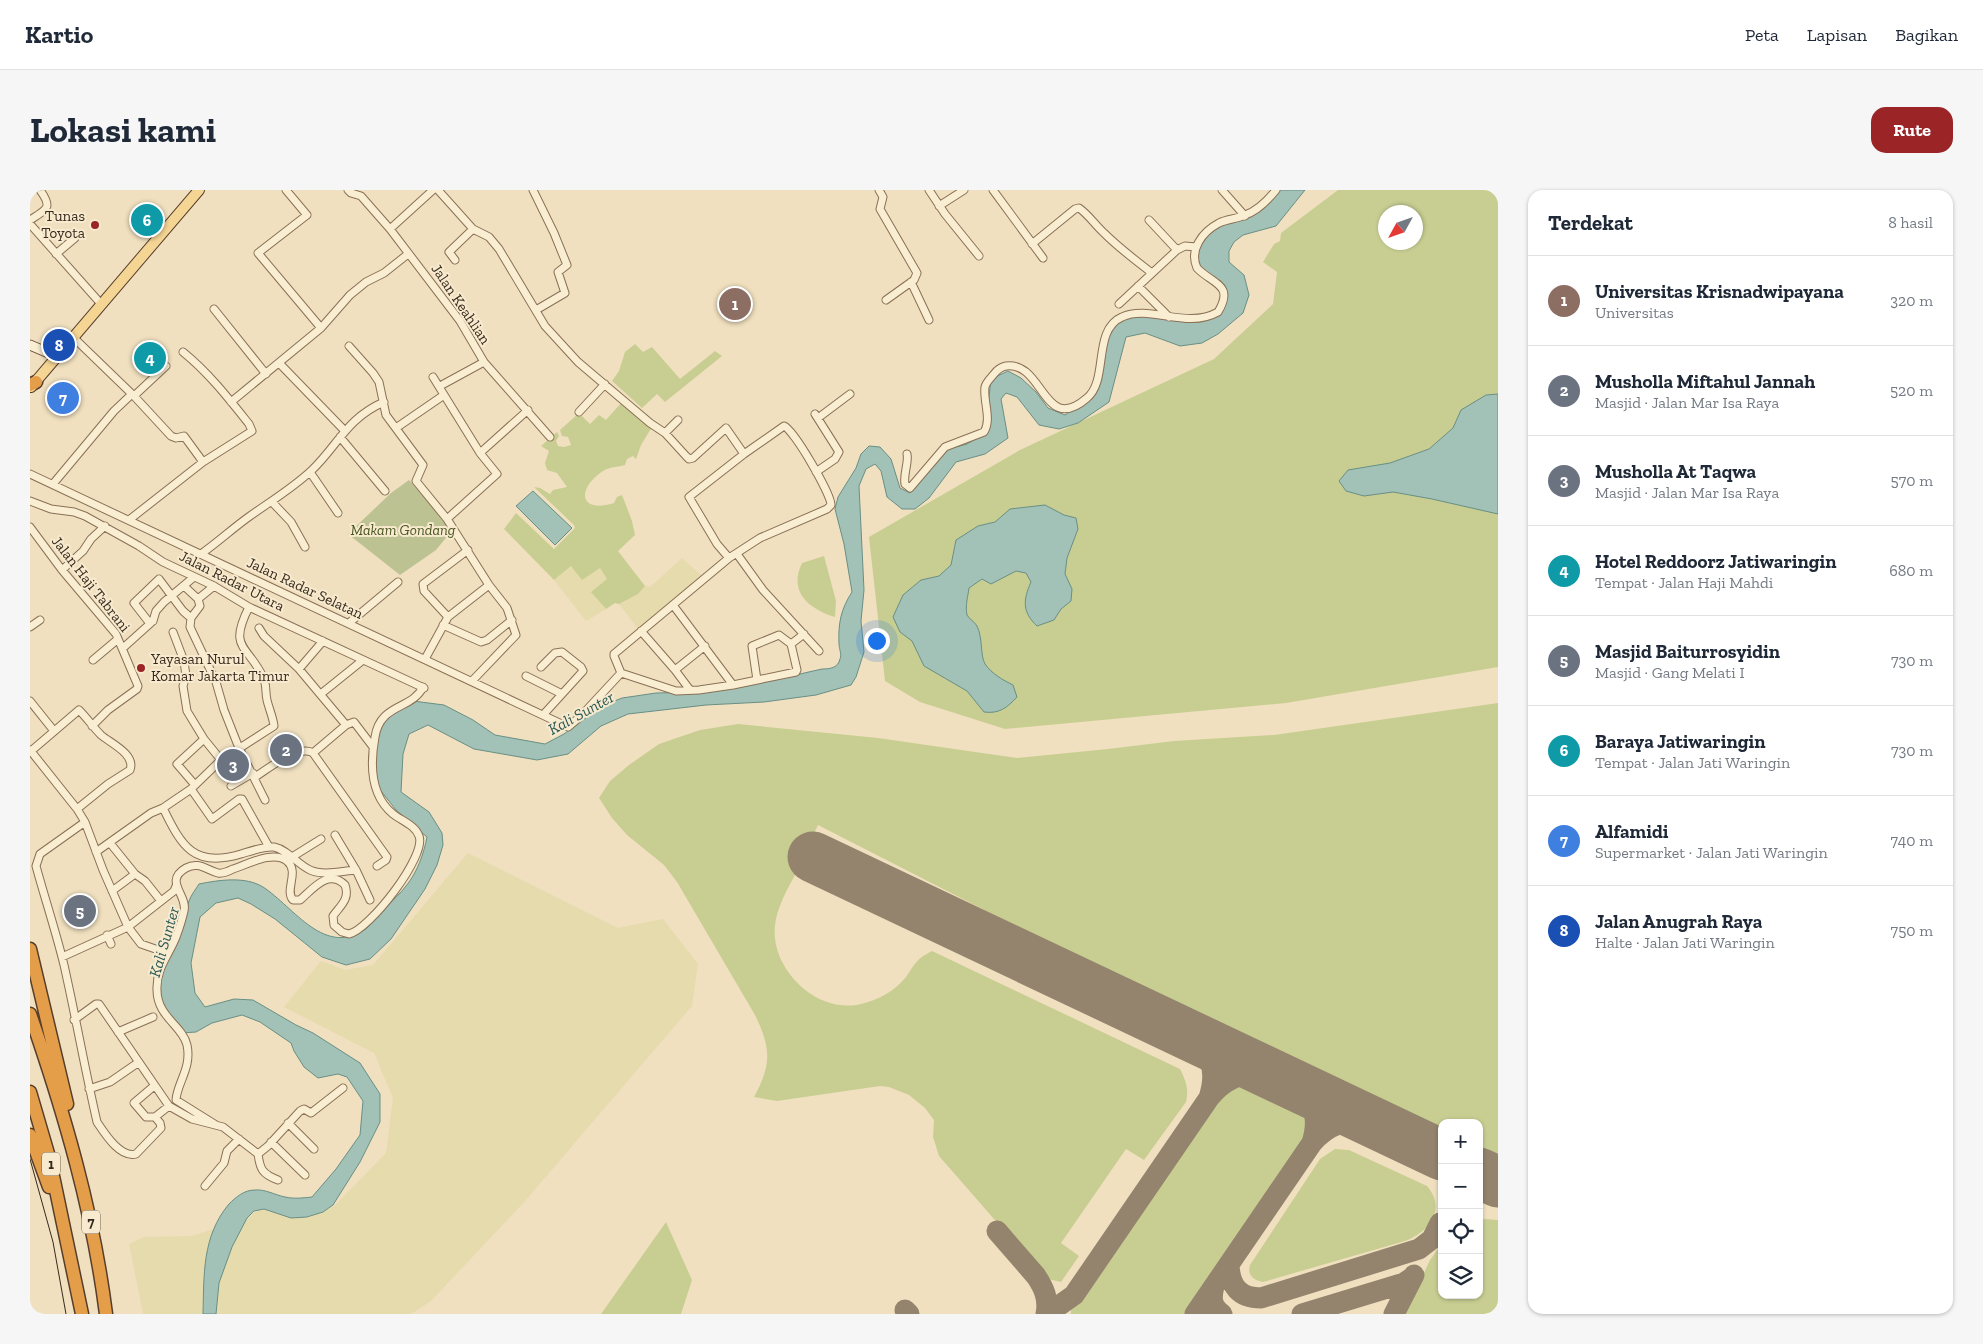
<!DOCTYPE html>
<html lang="id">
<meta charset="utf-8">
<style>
body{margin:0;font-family:"Zilla Slab",serif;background:#f6f6f7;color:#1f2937}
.controls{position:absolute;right:15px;bottom:15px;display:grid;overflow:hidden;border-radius:10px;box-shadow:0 1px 4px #0004}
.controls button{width:45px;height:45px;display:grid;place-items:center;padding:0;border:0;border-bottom:1px solid #e0e1e3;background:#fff;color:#1f2937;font:25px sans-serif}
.compass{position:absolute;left:1348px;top:15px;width:45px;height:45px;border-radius:50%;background:#fff;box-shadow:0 1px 4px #0004;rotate:230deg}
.you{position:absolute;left:846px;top:450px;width:18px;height:18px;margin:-12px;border:4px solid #fff;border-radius:50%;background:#1a73e8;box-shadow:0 0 0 8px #1a73e833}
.badge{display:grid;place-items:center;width:32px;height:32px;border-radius:50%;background:#9a2426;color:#fff;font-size:16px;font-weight:700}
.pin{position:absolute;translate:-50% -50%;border:2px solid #fff;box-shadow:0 1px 5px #0006}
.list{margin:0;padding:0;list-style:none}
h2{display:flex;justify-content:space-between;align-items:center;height:65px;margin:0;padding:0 20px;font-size:21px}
h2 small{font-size:16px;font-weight:400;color:#747a83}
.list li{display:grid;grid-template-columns:32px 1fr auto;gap:15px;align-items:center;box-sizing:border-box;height:90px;padding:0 20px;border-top:1px solid #e0e1e3}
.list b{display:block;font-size:19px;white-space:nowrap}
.list p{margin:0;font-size:16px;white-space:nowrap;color:#747a83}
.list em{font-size:16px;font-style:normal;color:#747a83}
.icon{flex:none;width:28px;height:28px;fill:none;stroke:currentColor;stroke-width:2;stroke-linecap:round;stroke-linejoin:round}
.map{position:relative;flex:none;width:1468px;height:1124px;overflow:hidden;border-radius:15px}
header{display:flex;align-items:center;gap:30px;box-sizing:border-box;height:70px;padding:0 25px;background:#fff;border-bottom:1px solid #e0e1e3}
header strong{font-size:24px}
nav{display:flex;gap:28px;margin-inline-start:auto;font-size:18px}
.intro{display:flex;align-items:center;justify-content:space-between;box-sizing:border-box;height:120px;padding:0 30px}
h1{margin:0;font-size:35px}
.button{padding:12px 22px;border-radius:15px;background:#9a2426;color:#fff;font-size:18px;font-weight:700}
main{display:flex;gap:30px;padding:0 30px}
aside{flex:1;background:#fff;border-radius:15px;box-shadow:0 1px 4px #0004}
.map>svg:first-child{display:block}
</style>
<header>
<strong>Kartio</strong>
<nav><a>Peta</a><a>Lapisan</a><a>Bagikan</a></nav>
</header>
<div class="intro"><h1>Lokasi kami</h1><a class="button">Rute</a></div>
<main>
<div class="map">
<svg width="1468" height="1124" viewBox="0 0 1468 1124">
<rect width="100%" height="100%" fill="#f0e0bf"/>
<!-- farmland -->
<path fill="#e5dbac" d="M 652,368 L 672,386 L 609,440 L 589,414 L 608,404 L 615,396 L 620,397 Z
M 541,376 L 570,378 L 577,389 L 562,402 L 576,419 L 556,431 L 524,390 Z
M 438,663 L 588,738 L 633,729 L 668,774 L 662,816 L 496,1010 L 401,1111 L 381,1124 L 113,1124 L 99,1054 L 114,1047 L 162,1046 L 218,1028 L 225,1022 L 234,1019 L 260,1028 L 278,1028 L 293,1022 L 304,1016 L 356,963 L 363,908 L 344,863 L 254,817 L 291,771 L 315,780 L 343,775 Z"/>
<!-- green -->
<path fill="#c8ce92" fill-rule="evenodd" d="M 1308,0 L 1468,0 L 1468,477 L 1256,513 L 975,539 L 890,512 L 855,491 L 839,347 L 990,260 L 1184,169 L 1243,114 L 1247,82 L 1233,72 L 1244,54 L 1250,51 L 1251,43 ZM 1356,22 L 1386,22 L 1386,52 L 1356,52 Z
M 605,154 L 613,162 L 622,157 L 650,189 L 685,161 L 692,166 L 635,212 L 627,204 L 612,218 L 582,191 L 589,181 L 595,162 Z
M 592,212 L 622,237 L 611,255 L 606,269 L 603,266 L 597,269 L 595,275 C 588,277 579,277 573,281 C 546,299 549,324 584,313 L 587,307 L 592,305 L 602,331 L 605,345 L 588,361 L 615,396 L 608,404 L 589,414 L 585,413 L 576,419 L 561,402 L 577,389 L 570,378 L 552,390 L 541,376 L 524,390 L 474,339 L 486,323 L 524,359 L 545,338 L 544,335 L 504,297 L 510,298 L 520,304 L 523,300 L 537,297 L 527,283 L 517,280 L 515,273 L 519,261 L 511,256 L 527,242 L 529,246 L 526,251 L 528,256 L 534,257 L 541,255 L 538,247 L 532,246 L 530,240 L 549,223 L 560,234 L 569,225 L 576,230 Z
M 794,366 L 806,411 L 805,427 C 779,419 758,402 772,373 Z
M 1468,513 L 1468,983 L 1449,974 L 1449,933 L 1412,933 L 1412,954 L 788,635 C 780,652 772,669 764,687 C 757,699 749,715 746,729 C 740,756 754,782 774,799 C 789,812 812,819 831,814 C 848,810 865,801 876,787 C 885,774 886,769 902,761 L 1150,879 C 1156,891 1159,899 1156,912 L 1114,970 L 1096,959 L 1031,1053 L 1049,1066 L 1031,1092 L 1018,1089 L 1013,1085 L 909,966 L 903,947 L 904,930 L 895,918 L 879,905 L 859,897 L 850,896 L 747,911 L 724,907 C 742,874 741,858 725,825 L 647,692 L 634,675 L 597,645 L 582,628 L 569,608 L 580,591 L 599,575 L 629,554 L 670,540 L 708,534 L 848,548 L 987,568 L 1078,559 L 1144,551 L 1244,545 Z
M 1234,881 L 1273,899 L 1284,919 L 1286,939 L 1282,953 L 1165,1124 L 1041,1124 L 1041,1112 L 1186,899 C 1201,886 1216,883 1234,881 Z
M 1305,959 L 1319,960 L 1397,996 C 1417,1019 1399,1042 1375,1051 L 1233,1092 C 1223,1090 1217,1085 1220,1075 L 1290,969 Z
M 1455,1029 L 1468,1030 L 1468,1124 L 1375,1124 L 1400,1070 L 1412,1053 L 1412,1105 L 1449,1105 L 1449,1030 Z
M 636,1032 L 662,1090 L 651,1124 L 571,1124 Z"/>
<!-- cemetery -->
<path fill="#bdc292" d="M 379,290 L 423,339 L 406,360 L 370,385 L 318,344 L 361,303 Z"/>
<!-- water -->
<path fill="#a2c1b7" stroke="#698f85" d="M 1246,0 L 1275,0 L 1246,36 L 1213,45 L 1204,52 L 1199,61 L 1199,72 L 1214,85 L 1219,105 L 1213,123 L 1188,144 L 1172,153 L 1150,156 L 1115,143 L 1096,147 L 1079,212 L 1048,233 L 1029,239 L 1009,235 L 987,207 L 976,203 L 971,209 L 978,248 L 955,264 L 926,272 L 899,308 L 885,319 L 872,319 L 857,307 L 851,281 L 845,274 L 836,279 L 829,296 L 834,400 L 831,431 L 834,462 L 826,487 L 821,495 L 786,505 L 734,512 L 676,515 L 598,524 L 571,536 L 538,564 L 507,570 L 444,559 L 398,535 L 379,544 L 373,564 L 371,602 L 399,622 L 412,643 L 413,655 L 407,675 L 395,699 L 361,749 L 340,769 L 316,775 L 292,767 L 245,729 L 221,714 L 208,708 L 186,713 L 170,727 L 161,773 L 165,803 L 175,817 L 204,809 L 223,810 L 266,835 L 283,843 L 330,873 L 350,904 L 350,932 L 330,972 L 303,1015 L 293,1022 L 277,1027 L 261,1028 L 234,1019 L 224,1021 L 217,1028 L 202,1057 L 189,1093 L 186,1124 L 173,1124 C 174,1085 172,1046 199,1014 C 206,1007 214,1000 225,1000 C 235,999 245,1005 255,1007 C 264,1009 273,1008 282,1007 L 306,979 L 330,945 L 333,911 L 317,887 L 308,884 L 288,888 L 274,877 L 264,861 L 261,853 L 230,832 L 212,825 L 182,833 L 166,842 L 152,843 C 113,799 133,779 154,734 C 157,726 156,718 159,711 C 161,705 166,699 169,694 C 189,690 215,686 233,697 C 264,717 295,769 337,738 C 344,732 349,724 355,718 C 362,711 370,704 376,696 C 387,683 394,663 397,647 L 366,620 L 343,591 L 346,544 L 360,522 L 383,511 L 414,515 L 443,530 L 465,545 L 515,554 L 534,544 L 572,516 L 592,508 L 626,503 L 669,502 L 717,496 L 792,479 C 800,479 808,478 810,469 C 812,465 809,458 809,454 C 808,433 811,419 822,402 L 814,354 L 805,319 L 808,307 L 826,278 L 831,264 L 839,256 L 850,257 L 861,269 L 870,298 L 880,303 L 911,261 L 937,254 L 955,243 L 961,189 L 978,181 L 991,188 L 1006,202 L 1018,218 L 1035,225 L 1064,204 L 1081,137 L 1101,124 L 1151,129 L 1188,122 L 1194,105 L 1170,81 L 1166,57 L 1189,33 L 1215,26 Z
M 1468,204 L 1468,324 L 1402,309 L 1363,302 L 1334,306 L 1316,301 L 1309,291 L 1318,280 L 1360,273 L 1399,259 L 1423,238 L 1431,220 L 1456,205 Z
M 503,301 L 542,338 L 525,355 L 486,316 Z
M 1015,315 L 1034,325 L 1046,328 L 1048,339 L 1037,368 L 1035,384 L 1042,399 L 1041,411 L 1031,419 L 1024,430 L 1007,436 C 992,422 993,410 1001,392 L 996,383 L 986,381 L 961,394 L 952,389 L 939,398 C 938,406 935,416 937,425 C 939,429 945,432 947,436 C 953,448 950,465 955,474 C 962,484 973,490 983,495 L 987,507 C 977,518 969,524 954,522 L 937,501 L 894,476 L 882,451 L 870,442 L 863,427 L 873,405 L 891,390 L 909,386 L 921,375 L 926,350 L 948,336 L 965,332 L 980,319 Z"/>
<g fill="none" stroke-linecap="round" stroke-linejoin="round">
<!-- taxiway -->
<path stroke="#94846e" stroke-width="21" d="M 1161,846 C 1181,867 1188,879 1179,908 C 1194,889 1211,883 1234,881
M 1273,899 C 1285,920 1289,930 1282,953 C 1299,934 1313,931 1338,930
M 1407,963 L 1412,971
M 1449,1002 L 1468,998
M 967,1041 L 1006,1086 C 1014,1098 1019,1109 1016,1124
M 1199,1075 C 1200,1096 1209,1108 1231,1108 L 1389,1059 L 1402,1049 L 1410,1033
M 1184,1096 C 1181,1108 1181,1116 1192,1124
M 875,1120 L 879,1124
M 1017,1124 L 1044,1105 L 1179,908
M 1165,1124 L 1282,953
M 1272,1124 L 1374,1093 L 1383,1087
M 1364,1124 L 1384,1085"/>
<!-- runway -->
<path stroke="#94846e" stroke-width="51" d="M 783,667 L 1412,965
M 1449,983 L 1468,992"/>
<!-- street casing -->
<g stroke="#897056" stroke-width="9">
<path id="street" d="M 256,0 L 277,25 L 228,63 L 291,138
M 318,0 L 321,3 L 331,6 L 360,39 L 430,131 L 454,172 L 520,247
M 408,0 L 443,39 L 459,47 L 469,59 L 515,136 L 548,172 L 620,233 L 635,243 L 656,266 L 659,269 L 663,268 L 696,238 L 714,264
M 503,0 L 524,43 L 537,75 L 528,82 L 535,103 L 506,120
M 849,0 L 853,7 L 850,19 L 887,83 L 884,90 L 856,110
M 899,0 L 915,24 L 949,66
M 963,0 L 1013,68
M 1192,0 L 1215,26
M 909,16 L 934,0
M 0,30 C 17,19 23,18 10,0
M 1119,30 L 1147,60
M 0,34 L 72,115
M 360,39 L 403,0
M 1002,54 L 1045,19 L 1049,18 C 1059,25 1065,35 1074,43 C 1089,58 1105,70 1122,83
M 26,64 L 45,48
M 425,70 L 419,62 L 443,39
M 881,92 L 899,130
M 1108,96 L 1139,127
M 1089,114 L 1147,60 L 1155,56 L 1166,57
M 184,119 L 236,184
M 44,148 L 104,206 L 141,246 L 146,248 L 154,246 L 173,272
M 319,156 L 343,183 L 349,192 L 356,225 L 393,275 L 386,291 L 417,329
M 250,174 L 314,240
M 403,187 L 450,263 L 467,284 L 417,329 L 459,395 L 477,418 L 486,445 L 442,491
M 410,196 L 454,172
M 104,206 L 136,176
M 201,212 L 291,138 L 320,105 L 336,92 L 354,83 L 378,64
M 549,222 L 575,194
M 785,224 L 809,262 L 805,269 L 786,282
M 788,228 L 820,204
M 366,238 L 414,205
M 635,243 L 648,230
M 310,247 L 355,301
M 450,263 L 498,220
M 877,264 C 879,273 873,284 875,294 L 880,298 L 915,257 L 954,242 C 962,229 953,211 955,197 C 956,192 961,188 964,184 C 967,180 971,177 976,176 C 1014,171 1013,246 1057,208 C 1079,190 1062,140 1092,127 C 1120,114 1156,140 1188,122 C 1205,94 1182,94 1167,78 C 1159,60 1172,42 1189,33 C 1197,29 1207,29 1215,25 C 1227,21 1238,10 1246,0
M 280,282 L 308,323
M 0,284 L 538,537 L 551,526 L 591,483
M 23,294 L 84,221 L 102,204
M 0,311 L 21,319 L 44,322 L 55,326 L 109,356 L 133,372 L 184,396 L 219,417 L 394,498
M 242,312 L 261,332 L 275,357
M 99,330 L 173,272 L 222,241 L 219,234 C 199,209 179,183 153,162
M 0,337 L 32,380 L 86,444 L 108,496 L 107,499 L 78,520 L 62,536
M 171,364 C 188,352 203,338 220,326 C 241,311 263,298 282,280 C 308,255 317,228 354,212
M 707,364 L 733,400 L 789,461
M 699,368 L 687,354 L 659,307 L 714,264 L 754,236 C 764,240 801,304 801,315 L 797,319 L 730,348 L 699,368 L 584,464 L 584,466 L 591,483 L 646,501 L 669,500 L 703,495 L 766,482 L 767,480 L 761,454
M 32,380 L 53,361 L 61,349 L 75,336
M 154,396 L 168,409
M 184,396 L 168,409 L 170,416 L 161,428 L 160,437 L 186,492 L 194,520 L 209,558 L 235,610
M 643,415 L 703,495
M 418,427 L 394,401 L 393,394 L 438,360
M 123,431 L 118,431 L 104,413 L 129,389 L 153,421 L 161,428
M 319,433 L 368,392
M 413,435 L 451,452 L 457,450 L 482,430
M 0,437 L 10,430
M 229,438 L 234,446 L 269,479 L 316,535 L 324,532 L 343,557
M 611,441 L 645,480 L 675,456
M 143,442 L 154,471 L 156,486 L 153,496 L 157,521 L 174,549 L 191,570
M 93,458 L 123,431 L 126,421 L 134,412 L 164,387
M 395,469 L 418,427 L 459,395
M 63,470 L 88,449
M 511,477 L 525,463 L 532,462 L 551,477 L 553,481 L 513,525
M 269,479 L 293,451
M 645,480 L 660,500
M 496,486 L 532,504
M 727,490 L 722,456 L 749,445 L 761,454 L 774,444
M 292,503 L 333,470
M 0,511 L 24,541
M 0,560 L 47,619 L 55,632 L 73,680 L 98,737 L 111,754 L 137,763
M 1,561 L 49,520 C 57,528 63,537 71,545 C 80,553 106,564 100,580 L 78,594 L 47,619
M 283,563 L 316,535
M 225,587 C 238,579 268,554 283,563 L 357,667 L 356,670 L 347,676
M 165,595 L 147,574 L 174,549
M 201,596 L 223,583
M 161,599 L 182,629 L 209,609 L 212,609 L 239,657
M 133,618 C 152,657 164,678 211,664 C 221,661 234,656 244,657 C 258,660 267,674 280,680 C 293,686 312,681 326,680
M 55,632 L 10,664 L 6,676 C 15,709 26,742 34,775 C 46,828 55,880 67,932 C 75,944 90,968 106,964 L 131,938 L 130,933 L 125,927 L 139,916 L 162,929 L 193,937 L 228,964 C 230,979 232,984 248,990
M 305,645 L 326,680 L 340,710
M 80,653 L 105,684 L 115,691 L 131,711
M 66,662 L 121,623 L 133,618 L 161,599 L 191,570 L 244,536 C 243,527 239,519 237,510 C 235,502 237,494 233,487 C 217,454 198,459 219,417
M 262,667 L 291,649
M 82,701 L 105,684
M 98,737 L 144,701 L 146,696
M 77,745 L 81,754
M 32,767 L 98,737
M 44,830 L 66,814 L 69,814 L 139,916
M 88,842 L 123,827
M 124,896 L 104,913 L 116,927 L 125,927
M 59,899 L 80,892 L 109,872
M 258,933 L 284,959
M 186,935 L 146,910 C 147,893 162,878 157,855 C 153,836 127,827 127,800 C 126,778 139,765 146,747 C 149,739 152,730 154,721 C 158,705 133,691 156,678 C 169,671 176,680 188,683 C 193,684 199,681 203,679 C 218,674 244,660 257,671 C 270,682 254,700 263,710 L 270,710 C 282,700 298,678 315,695 C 320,709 311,715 303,726 L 304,735 L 312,742 L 319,744 C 339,740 397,666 389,646 C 385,635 372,631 363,624 C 340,605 340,574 345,547 C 350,513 382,520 393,497
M 241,952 L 275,985
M 228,964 L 238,956 L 270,921 L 274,919 L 281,923 L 313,898
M 175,996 L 194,973 L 197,961 L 209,949"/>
</g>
<!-- secondary casing -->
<g stroke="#6a513a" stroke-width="11">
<path id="secondary" d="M 0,155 L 28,167"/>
</g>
<!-- primary casing -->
<g stroke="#563e2b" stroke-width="12">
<path id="primary" d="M 1,197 L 169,0"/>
</g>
<!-- highway casing -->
<g stroke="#563e2b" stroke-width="15">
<path id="highway" d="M 0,195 L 6,192
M 0,759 L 37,914
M 0,824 C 34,922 63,1021 76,1124
M 0,902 L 19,967 L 52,1124
M 0,945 L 19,997"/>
</g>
<!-- street -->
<use href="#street" stroke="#faeed2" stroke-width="7"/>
<!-- secondary -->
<use href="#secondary" stroke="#faeed2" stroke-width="9"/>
<!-- primary -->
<use href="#primary" stroke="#f5d594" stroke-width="10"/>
<!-- highway -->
<use href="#highway" stroke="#e49e4a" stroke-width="12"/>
<!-- tram -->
<path stroke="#37291c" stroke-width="1" d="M 0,969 L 23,1052 L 36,1124"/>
</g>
<!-- markers -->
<g fill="#9a2426" stroke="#f7eace" stroke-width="2">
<circle cx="65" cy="35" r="5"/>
<circle cx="111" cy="478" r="5"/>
</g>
<g text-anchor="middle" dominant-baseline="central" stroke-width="4" stroke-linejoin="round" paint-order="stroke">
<!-- shield labels -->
<g fill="#f7eace" stroke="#716351" stroke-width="1">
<rect x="12" y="962.5" width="18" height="23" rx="4"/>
<rect x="52" y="1020.5" width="18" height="23" rx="4"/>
</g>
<g font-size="14" font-weight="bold" fill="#37291c">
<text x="21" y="974">1</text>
<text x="61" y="1032">7</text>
</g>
<!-- poi labels -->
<g font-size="15" fill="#37291c" stroke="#f7eace" text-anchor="end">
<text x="55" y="26">Tunas<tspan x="55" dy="17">Toyota</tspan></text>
<text x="121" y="469" text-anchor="start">Yayasan Nurul<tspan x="121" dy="17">Komar Jakarta Timur</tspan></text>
</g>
<!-- street labels -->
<g font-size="15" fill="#37291c" stroke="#f7eace">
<text transform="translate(431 114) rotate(56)">Jalan Keahlian</text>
<text transform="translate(202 391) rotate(27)">Jalan Radar Utara</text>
<text transform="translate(61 394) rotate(52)">Jalan Haji Tabrani</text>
<text transform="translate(275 398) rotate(25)">Jalan Radar Selatan</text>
</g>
<!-- park labels -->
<g font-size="15" font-style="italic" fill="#495521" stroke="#f7eace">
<text x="373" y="340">Makam Gondang</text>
</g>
<!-- water labels -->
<g font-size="16" font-style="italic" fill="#2a5854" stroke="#f7eace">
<text transform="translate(551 523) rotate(-29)">Kali Sunter</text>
<text transform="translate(134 752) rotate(-74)">Kali Sunter</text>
</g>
</g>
</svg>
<div class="controls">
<button>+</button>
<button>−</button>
<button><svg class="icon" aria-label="locate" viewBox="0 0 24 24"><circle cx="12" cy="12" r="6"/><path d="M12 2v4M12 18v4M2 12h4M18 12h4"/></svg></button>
<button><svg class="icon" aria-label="layers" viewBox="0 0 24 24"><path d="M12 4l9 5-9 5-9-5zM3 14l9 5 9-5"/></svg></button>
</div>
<svg class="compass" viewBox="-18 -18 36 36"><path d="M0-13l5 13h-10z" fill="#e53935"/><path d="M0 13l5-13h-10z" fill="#747a83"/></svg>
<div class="you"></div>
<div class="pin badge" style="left:705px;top:114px;background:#8d6e63">1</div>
<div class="pin badge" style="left:256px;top:560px;background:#6b7280">2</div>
<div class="pin badge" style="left:203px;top:575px;background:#6b7280">3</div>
<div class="pin badge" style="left:120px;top:168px;background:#0f9aa8">4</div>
<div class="pin badge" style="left:50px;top:721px;background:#6b7280">5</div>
<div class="pin badge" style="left:117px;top:30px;background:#0f9aa8">6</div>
<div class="pin badge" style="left:33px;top:208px;background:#3f7fe0">7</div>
<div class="pin badge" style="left:29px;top:155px;background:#1a4fb4">8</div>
</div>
<aside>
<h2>Terdekat<small>8 hasil</small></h2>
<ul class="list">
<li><span class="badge" style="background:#8d6e63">1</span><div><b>Universitas Krisnadwipayana</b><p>Universitas</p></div><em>320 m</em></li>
<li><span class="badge" style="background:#6b7280">2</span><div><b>Musholla Miftahul Jannah</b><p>Masjid · Jalan Mar Isa Raya</p></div><em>520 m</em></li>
<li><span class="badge" style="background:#6b7280">3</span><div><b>Musholla At Taqwa</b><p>Masjid · Jalan Mar Isa Raya</p></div><em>570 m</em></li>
<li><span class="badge" style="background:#0f9aa8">4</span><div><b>Hotel Reddoorz Jatiwaringin</b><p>Tempat · Jalan Haji Mahdi</p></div><em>680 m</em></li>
<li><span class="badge" style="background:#6b7280">5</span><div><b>Masjid Baiturrosyidin</b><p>Masjid · Gang Melati I</p></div><em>730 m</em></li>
<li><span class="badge" style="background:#0f9aa8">6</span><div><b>Baraya Jatiwaringin</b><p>Tempat · Jalan Jati Waringin</p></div><em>730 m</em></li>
<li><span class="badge" style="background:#3f7fe0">7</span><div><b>Alfamidi</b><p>Supermarket · Jalan Jati Waringin</p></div><em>740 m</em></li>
<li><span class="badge" style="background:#1a4fb4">8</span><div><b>Jalan Anugrah Raya</b><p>Halte · Jalan Jati Waringin</p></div><em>750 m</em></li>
</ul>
</aside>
</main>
